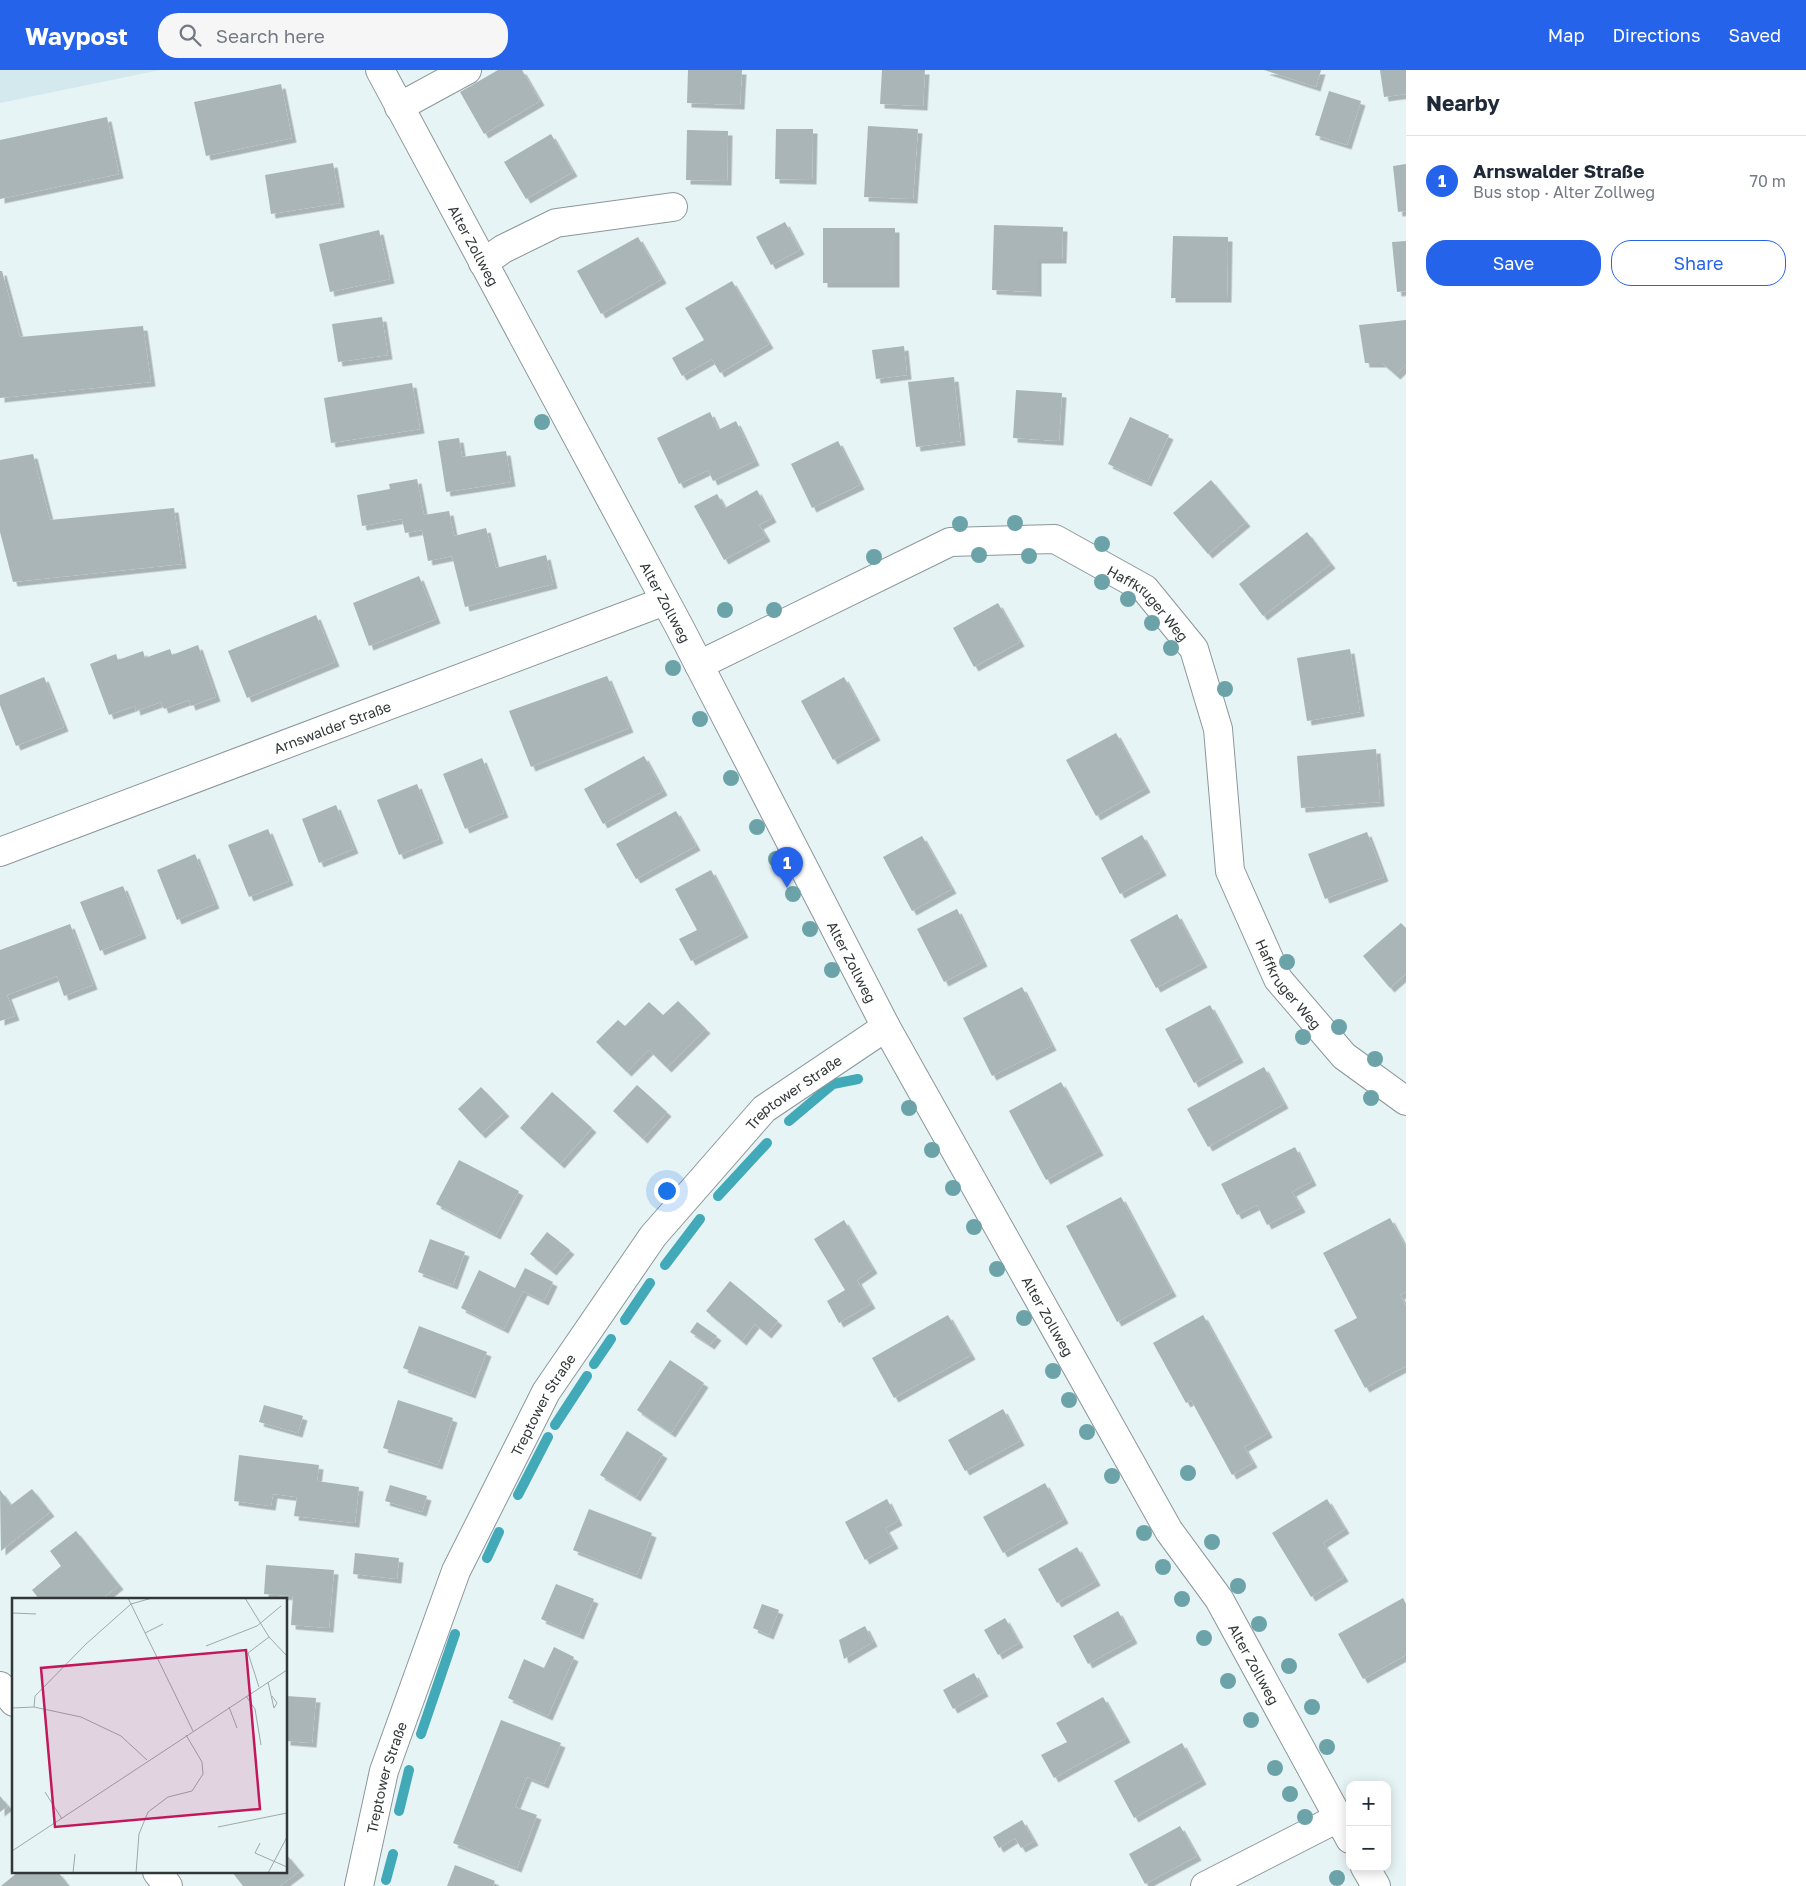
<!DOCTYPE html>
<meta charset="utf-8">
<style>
body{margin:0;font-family:"Golos Text",sans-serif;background:#f6f6f7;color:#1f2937}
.controls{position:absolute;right:15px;bottom:15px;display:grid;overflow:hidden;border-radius:10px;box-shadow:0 2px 12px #0003}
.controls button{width:45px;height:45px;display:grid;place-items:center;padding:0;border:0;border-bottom:1px solid #e0e1e3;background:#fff;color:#1f2937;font:25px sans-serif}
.you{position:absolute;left:666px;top:1120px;width:18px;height:18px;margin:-12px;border:4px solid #fff;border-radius:50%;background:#1a73e8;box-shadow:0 0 0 8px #1a73e833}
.badge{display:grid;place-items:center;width:32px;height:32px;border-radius:50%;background:#2563eb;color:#fff;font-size:16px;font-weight:700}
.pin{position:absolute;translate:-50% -41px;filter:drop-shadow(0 1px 2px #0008)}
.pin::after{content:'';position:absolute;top:26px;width:18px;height:15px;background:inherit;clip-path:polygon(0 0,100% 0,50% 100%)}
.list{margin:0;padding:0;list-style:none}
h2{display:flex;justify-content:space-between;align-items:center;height:65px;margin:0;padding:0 20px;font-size:21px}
h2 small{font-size:16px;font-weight:400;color:#747a83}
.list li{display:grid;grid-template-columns:32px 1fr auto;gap:15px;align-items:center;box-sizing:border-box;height:90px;padding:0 20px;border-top:1px solid #e0e1e3}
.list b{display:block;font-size:19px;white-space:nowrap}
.list p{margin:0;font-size:16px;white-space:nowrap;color:#747a83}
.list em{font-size:16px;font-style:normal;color:#747a83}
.actions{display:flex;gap:10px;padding:15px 20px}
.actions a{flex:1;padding:11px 0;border:1px solid #2563eb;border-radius:20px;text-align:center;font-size:18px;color:#2563eb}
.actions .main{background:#2563eb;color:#fff}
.icon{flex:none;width:28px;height:28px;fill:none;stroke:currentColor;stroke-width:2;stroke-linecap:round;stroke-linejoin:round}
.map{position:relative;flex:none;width:1406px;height:1816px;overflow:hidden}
header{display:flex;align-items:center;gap:30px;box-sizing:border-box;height:70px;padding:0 25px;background:#2563eb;color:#fff}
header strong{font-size:24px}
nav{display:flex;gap:28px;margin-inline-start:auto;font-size:18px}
.search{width:350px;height:45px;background:#f6f6f7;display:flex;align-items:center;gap:12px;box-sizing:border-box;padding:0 18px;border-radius:20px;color:#747a83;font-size:19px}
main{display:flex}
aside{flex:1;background:#fff}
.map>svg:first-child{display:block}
</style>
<header>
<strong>Waypost</strong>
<div class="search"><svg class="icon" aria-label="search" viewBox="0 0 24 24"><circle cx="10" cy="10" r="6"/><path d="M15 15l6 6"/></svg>Search here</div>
<nav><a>Map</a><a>Directions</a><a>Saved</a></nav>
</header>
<main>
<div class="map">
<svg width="1406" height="1816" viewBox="0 0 1406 1816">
<defs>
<filter id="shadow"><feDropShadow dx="4.5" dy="4.5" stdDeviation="0" flood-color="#0004"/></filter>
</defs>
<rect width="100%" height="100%" fill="#e7f4f6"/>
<!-- built -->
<path fill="#d3e9ed" d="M 0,0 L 160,0 L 0,33 Z"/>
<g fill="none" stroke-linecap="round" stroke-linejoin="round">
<!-- stream -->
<path stroke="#41a9b7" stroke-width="10" d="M 789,1051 L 833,1014 L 858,1009
M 718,1126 L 767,1073
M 665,1195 L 700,1149
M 625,1250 L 650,1213
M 594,1294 L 611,1269
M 555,1355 L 587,1306
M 518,1425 L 548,1367
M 487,1488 L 499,1462
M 421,1664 L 455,1564
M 399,1741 L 409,1700
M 386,1810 L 393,1784"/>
</g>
<!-- building -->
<path fill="#a9b5b7" filter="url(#shadow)" d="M 498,0 L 522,0 L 540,31 L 484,64 L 460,22 Z
M 688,0 L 742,0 L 740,35 L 687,33 Z
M 882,0 L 925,0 L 923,36 L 880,34 Z
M 1264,0 L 1321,0 L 1316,17 Z
M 1380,0 L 1406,0 L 1406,24 L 1384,27 Z
M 281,14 L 292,68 L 206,86 L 194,32 Z
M 1329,21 L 1361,31 L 1347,75 L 1315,65 Z
M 107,47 L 119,104 L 0,129 L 0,70 Z
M 868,56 L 918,59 L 913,129 L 864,127 Z
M 776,59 L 813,59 L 812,110 L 775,109 Z
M 687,60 L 728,61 L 727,111 L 686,110 Z
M 551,64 L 573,102 L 526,129 L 504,92 Z
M 333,93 L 340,133 L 271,144 L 265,105 Z
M 1406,94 L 1406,141 L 1398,142 L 1393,96 Z
M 785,152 L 800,180 L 771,195 L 756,167 Z
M 994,155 L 1063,157 L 1062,189 L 1037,189 L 1037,222 L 992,220 Z
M 823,158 L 895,158 L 895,213 L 823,213 Z
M 379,160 L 390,209 L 330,222 L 319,174 Z
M 1173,166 L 1228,167 L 1227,228 L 1171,228 Z
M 638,167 L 662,209 L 601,244 L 577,201 Z
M 1406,171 L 1406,221 L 1397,222 L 1392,172 Z
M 0,201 L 2,201 L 20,267 L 143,256 L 151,312 L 0,328 Z
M 732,211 L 769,274 L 720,303 L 712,289 L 682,306 L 672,288 L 704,270 L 685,238 Z
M 382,247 L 388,285 L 338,292 L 332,254 Z
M 1406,250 L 1406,295 L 1396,305 L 1382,293 L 1365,293 L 1359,255 Z
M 904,276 L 907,305 L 876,309 L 872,280 Z
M 954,307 L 961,371 L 916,377 L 908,312 Z
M 412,313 L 420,359 L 331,373 L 324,328 Z
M 1016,320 L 1062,323 L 1059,371 L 1013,368 Z
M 710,342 L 718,360 L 736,351 L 755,391 L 713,411 L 708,400 L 679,414 L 657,368 Z
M 1130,347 L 1169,365 L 1147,412 L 1108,394 Z
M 459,368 L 462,387 L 506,381 L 511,412 L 446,422 L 438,371 Z
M 838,371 L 860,415 L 812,438 L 791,394 Z
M 33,384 L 50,450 L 174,438 L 182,494 L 13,512 L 0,462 L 0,390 Z
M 417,409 L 424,445 L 449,441 L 454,466 L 486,458 L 496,498 L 546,485 L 553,514 L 465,537 L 452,486 L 428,491 L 422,460 L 405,463 L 402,449 L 362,456 L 357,425 L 390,419 L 389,414 Z
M 1211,410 L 1246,452 L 1208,484 L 1173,443 Z
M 757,420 L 772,448 L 759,455 L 766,467 L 724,490 L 694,436 L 717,424 L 725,438 Z
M 1307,462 L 1331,494 L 1263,546 L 1239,514 Z
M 419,506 L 436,549 L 369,576 L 353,533 Z
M 998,533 L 1020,572 L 974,597 L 953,558 Z
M 316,545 L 335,592 L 247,628 L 228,581 Z
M 198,575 L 216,627 L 191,636 L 189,630 L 164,639 L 161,632 L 136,641 L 135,636 L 109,645 L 90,594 L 116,584 L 118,590 L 143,581 L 145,588 L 170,579 L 172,585 Z
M 1350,579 L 1360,642 L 1307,651 L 1297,588 Z
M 607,606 L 629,658 L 531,697 L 509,641 Z
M 44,607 L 64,657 L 16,676 L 0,635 L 0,625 Z
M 844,607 L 876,666 L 833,690 L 801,631 Z
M 1116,663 L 1146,718 L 1096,746 L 1066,690 Z
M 1376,679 L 1380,732 L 1301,738 L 1297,686 Z
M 644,686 L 663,721 L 603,754 L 584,719 Z
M 482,688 L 504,743 L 465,759 L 443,704 Z
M 417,714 L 439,769 L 399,785 L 377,730 Z
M 336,735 L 354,779 L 319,793 L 302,749 Z
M 676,741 L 696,776 L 636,809 L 616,774 Z
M 268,759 L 289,811 L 249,827 L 228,775 Z
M 1367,762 L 1384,807 L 1325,829 L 1308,784 Z
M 1142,765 L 1162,801 L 1120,824 L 1101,788 Z
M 922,766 L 952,819 L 912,841 L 883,787 Z
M 195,784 L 215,834 L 177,850 L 157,800 Z
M 711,800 L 744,863 L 691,891 L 679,869 L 697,860 L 675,819 Z
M 123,816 L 142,864 L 100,881 L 80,832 Z
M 957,839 L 983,892 L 944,912 L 917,859 Z
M 1177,844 L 1203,893 L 1156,918 L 1130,870 Z
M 1401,853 L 1406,858 L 1406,904 L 1390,918 L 1363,886 Z
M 70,854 L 93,915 L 64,926 L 57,906 L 7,925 L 15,946 L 0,951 L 0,880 Z
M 1022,917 L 1052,976 L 992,1006 L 963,948 Z
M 678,931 L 706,959 L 667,998 L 649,980 L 627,1002 L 596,972 L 618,950 L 625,956 L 649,932 L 663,945 Z
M 1210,935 L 1239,988 L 1194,1013 L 1165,959 Z
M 1264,997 L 1284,1034 L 1208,1077 L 1187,1039 Z
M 1061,1012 L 1099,1081 L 1046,1110 L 1009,1041 Z
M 637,1015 L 667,1042 L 643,1069 L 613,1041 Z
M 481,1017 L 505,1042 L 481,1064 L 458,1039 Z
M 552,1022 L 592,1058 L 560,1094 L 520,1058 Z
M 1295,1077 L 1312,1111 L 1292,1122 L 1301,1138 L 1267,1155 L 1257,1135 L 1237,1145 L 1221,1114 Z
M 459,1090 L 519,1121 L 496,1165 L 436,1134 Z
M 1121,1127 L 1172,1222 L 1117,1252 L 1066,1156 Z
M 1390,1148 L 1406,1178 L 1406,1222 L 1400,1225 L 1406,1236 L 1406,1296 L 1365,1318 L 1334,1260 L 1357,1248 L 1323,1183 Z
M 844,1150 L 873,1199 L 857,1210 L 871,1234 L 839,1253 L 827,1231 L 845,1220 L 814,1169 Z
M 547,1162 L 570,1180 L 552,1201 L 530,1184 Z
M 430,1169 L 465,1182 L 453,1215 L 418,1202 Z
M 525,1198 L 553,1212 L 544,1231 L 523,1221 L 504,1259 L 461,1238 L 479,1200 L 515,1218 Z
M 730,1211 L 778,1251 L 767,1264 L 755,1254 L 742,1271 L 706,1241 Z
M 948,1245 L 971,1285 L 894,1328 L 872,1288 Z
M 1203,1245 L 1268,1363 L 1244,1377 L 1253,1393 L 1232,1405 L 1191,1330 L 1186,1333 L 1153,1273 Z
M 697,1252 L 717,1266 L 710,1275 L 690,1262 Z
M 419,1256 L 487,1282 L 471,1324 L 403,1298 Z
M 670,1290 L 704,1313 L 671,1363 L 637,1340 Z
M 398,1330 L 453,1348 L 438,1395 L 383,1378 Z
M 264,1335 L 303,1346 L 298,1363 L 259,1352 Z
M 1003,1339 L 1020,1371 L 965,1401 L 948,1370 Z
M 627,1361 L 663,1384 L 636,1427 L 600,1405 Z
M 239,1385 L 319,1395 L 317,1411 L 359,1417 L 355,1453 L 294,1446 L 297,1427 L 273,1424 L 271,1436 L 234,1431 Z
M 1045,1413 L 1064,1449 L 1003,1483 L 983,1447 Z
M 390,1415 L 427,1426 L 422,1442 L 385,1431 Z
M 32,1419 L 50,1442 L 1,1481 L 0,1420 L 11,1435 Z
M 887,1429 L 898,1451 L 885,1458 L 894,1474 L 865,1490 L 845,1452 Z
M 1327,1429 L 1345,1459 L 1323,1473 L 1344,1507 L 1311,1527 L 1272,1463 Z
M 589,1439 L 652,1463 L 637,1505 L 573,1480 Z
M 76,1461 L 119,1515 L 101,1530 L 40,1530 L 32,1520 L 61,1496 L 50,1481 Z
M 1077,1477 L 1096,1511 L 1057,1533 L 1038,1499 Z
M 355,1483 L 399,1488 L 397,1509 L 353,1504 Z
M 266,1495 L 334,1500 L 329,1558 L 291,1555 L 293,1526 L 264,1524 Z
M 556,1514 L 594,1529 L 579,1565 L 541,1549 Z
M 1403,1528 L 1406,1534 L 1406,1585 L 1363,1609 L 1338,1564 Z
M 762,1534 L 779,1540 L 769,1565 L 753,1558 Z
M 1118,1541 L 1133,1569 L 1088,1594 L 1073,1566 Z
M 1005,1548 L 1019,1573 L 998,1585 L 984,1560 Z
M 865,1556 L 873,1572 L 844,1589 L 839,1570 Z
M 554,1577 L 574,1587 L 548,1646 L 508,1628 L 524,1589 L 544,1598 Z
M 974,1603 L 984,1622 L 953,1639 L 943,1620 Z
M 286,1626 L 316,1628 L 312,1673 L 286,1671 Z
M 1103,1627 L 1126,1668 L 1054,1708 L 1041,1685 L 1067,1672 L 1056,1653 Z
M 501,1650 L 561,1673 L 544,1714 L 527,1707 L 515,1737 L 537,1745 L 517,1798 L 453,1773 Z
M 1182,1673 L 1202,1710 L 1134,1748 L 1114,1711 Z
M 0,1726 L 8,1736 L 0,1742 Z
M 1022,1750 L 1034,1771 L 1021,1778 L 1015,1768 L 999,1778 L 993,1767 Z
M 1180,1756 L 1197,1786 L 1145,1814 L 1129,1784 Z
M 286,1784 L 300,1801 L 280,1816 L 243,1816 L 232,1802 L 286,1802 Z
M 455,1795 L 495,1811 L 493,1816 L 447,1816 Z
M 18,1802 L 58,1802 L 69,1816 L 1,1816 Z"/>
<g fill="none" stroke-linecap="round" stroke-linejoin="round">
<!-- minor casing -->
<g stroke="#8b9799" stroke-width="30">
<g id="minor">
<path id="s1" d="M 380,0 L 680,558 L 886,957 L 1169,1461 L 1219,1529 L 1350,1769"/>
<path d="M 399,37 L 467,0"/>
<path d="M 483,193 L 503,179 L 556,153 L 673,137"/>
<path id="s2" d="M 699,595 L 950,472 L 1055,469 L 1145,519 L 1194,579 L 1218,659 L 1230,801 L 1278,909 L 1344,986 L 1406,1031"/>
<path id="s3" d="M 0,782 L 665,531"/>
<path d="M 0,1616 L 14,1632"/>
<path d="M 1365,1797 L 1376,1816"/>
<path d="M 157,1802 L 168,1816"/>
<path id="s4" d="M 359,1816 L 384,1701 L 456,1501 L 546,1322 L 653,1166 L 764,1039 L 886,957"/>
<path d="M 1205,1816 L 1338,1748"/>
</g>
</g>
<!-- minor -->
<use href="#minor" stroke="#fff" stroke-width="28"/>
</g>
<!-- trees -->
<g fill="#6ba3a9">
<circle cx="542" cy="352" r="8"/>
<circle cx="1015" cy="453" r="8"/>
<circle cx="960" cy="454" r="8"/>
<circle cx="1102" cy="474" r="8"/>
<circle cx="979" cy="485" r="8"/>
<circle cx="1029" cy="486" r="8"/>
<circle cx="874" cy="487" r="8"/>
<circle cx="1102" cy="512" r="8"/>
<circle cx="1128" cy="529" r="8"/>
<circle cx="725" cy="540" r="8"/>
<circle cx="774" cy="540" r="8"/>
<circle cx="1152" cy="553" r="8"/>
<circle cx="1171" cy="578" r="8"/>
<circle cx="673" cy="598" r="8"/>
<circle cx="1225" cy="619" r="8"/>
<circle cx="700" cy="649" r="8"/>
<circle cx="731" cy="708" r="8"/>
<circle cx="757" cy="757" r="8"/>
<circle cx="776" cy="789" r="8"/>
<circle cx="793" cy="824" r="8"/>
<circle cx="810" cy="859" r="8"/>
<circle cx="1287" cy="892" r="8"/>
<circle cx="832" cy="900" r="8"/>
<circle cx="1339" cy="957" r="8"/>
<circle cx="1303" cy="967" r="8"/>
<circle cx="1375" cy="989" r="8"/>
<circle cx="1371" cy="1028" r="8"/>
<circle cx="909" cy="1038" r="8"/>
<circle cx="932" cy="1080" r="8"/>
<circle cx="953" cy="1118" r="8"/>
<circle cx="974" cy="1157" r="8"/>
<circle cx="997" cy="1199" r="8"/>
<circle cx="1024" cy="1248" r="8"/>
<circle cx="1053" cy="1301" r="8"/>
<circle cx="1069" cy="1330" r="8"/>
<circle cx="1087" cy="1362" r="8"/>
<circle cx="1188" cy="1403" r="8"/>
<circle cx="1112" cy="1406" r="8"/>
<circle cx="1144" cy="1463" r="8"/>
<circle cx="1212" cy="1472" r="8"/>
<circle cx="1163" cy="1497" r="8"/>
<circle cx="1238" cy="1516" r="8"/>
<circle cx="1182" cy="1529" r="8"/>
<circle cx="1259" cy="1554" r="8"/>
<circle cx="1204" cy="1568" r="8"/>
<circle cx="1289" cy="1596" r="8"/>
<circle cx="1228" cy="1611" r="8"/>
<circle cx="1312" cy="1637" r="8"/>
<circle cx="1251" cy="1650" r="8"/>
<circle cx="1327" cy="1677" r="8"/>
<circle cx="1275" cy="1698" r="8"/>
<circle cx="1290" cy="1724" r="8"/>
<circle cx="1305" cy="1747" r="8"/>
<circle cx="1337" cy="1808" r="8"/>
</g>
<g text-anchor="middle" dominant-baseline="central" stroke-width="4.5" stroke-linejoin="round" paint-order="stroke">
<!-- street labels -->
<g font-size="14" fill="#313637" stroke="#e7f4f6">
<text stroke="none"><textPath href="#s1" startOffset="199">Alter Zollweg</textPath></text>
<text stroke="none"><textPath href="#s1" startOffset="604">Alter Zollweg</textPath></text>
<text stroke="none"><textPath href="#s2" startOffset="499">Haffkruger Weg</textPath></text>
<text stroke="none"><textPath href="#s3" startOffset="355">Arnswalder Straße</textPath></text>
<text stroke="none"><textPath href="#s1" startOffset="1009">Alter Zollweg</textPath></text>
<text stroke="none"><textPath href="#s2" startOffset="919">Haffkruger Weg</textPath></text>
<text stroke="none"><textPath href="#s4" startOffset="922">Treptower Straße</textPath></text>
<text stroke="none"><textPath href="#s1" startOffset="1414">Alter Zollweg</textPath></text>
<text stroke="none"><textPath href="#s4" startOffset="518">Treptower Straße</textPath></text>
<text stroke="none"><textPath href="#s1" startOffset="1819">Alter Zollweg</textPath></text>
<text stroke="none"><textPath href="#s4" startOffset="112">Treptower Straße</textPath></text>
</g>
</g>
<!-- overview -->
<g transform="translate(12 1528)">
<rect width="275" height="275" fill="#e7f4f6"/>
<path fill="none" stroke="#9ea8aa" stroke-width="1" d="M 116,0 L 181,133M 233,0 L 257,39 L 275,58M 0,15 L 24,16M 133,35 L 151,26M 194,48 L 245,28 L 269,8M 256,84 L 262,110 L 265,105 L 260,98M 247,89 L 236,55 L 257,39M 234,98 L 243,111 L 249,147M 22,109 L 23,98 L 74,46 L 119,6 L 140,0M 217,109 L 225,130M 0,110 L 22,109 L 69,119 L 109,138 L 135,162M 33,194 L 50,221M 206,229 L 275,215M 248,245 L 243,255 L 275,269M 0,253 L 275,72M 61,275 L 63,256M 124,275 L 127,236 L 136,214 L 156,199 L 180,193 L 191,176 L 190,164 L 174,137M 256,275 L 275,239"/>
<path fill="#c2185b" fill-opacity="0.15" stroke="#c2185b" stroke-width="2.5" d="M 234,52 L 248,211 L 43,229 L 29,70 Z"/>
<rect width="275" height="275" fill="none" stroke="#313637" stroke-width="2.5"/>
</g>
</svg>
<div class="controls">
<button>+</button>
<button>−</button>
</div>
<div class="you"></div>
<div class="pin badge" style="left:787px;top:818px">1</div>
</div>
<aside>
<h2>Nearby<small></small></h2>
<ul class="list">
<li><span class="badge">1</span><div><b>Arnswalder Straße</b><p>Bus stop · Alter Zollweg</p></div><em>70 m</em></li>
</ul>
<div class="actions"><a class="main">Save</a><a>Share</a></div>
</aside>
</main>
